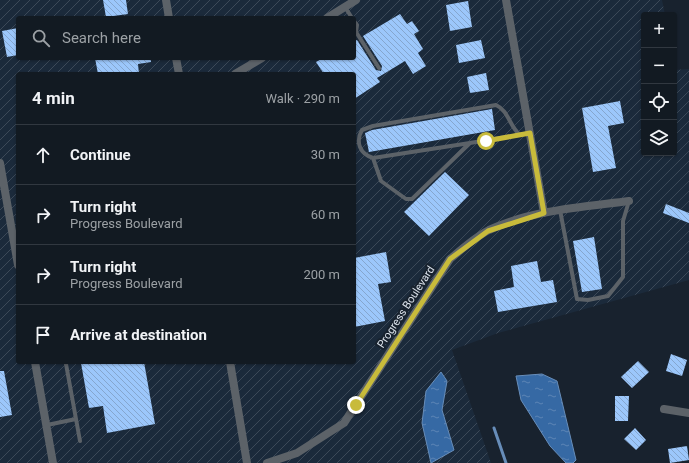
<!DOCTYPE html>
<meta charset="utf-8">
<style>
body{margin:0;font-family:Roboto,sans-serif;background:#1b232a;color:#f1f3f6}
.controls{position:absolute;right:12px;top:12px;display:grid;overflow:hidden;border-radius:4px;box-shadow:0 1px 3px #0004}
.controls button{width:36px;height:36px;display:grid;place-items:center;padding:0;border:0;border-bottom:1px solid #313840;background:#121a22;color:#f1f3f6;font:20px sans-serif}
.stop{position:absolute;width:12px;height:12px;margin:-9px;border:3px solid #c8bb3b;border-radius:50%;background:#fff}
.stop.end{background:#c8bb3b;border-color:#fff;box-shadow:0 1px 4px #0008}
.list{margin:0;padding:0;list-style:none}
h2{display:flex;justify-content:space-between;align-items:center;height:52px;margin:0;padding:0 16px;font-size:17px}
h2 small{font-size:13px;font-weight:400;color:#9ca1a5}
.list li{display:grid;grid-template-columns:26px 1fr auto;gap:12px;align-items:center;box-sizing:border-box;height:60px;padding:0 16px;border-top:1px solid #313840}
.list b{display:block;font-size:15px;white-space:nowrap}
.list p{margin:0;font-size:13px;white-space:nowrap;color:#9ca1a5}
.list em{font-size:13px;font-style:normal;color:#9ca1a5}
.icon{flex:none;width:22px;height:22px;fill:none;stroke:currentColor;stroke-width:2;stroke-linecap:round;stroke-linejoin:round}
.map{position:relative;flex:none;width:689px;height:463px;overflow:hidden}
.search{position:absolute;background:#121a22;box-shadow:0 1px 3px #0004;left:16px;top:16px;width:340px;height:44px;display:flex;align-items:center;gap:10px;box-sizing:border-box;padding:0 14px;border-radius:4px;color:#9ca1a5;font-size:15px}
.panel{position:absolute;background:#121a22;box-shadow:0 1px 3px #0004;left:16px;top:72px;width:340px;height:292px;border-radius:4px}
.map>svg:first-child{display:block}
</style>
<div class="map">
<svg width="689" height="463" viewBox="0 0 689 463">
<defs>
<pattern id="industrial-furrows" width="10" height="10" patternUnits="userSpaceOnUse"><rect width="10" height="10" fill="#1b2a3b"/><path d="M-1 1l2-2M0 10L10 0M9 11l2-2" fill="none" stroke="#3c4958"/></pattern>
<pattern id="water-ripples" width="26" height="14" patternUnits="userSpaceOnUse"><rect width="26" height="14" fill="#3669a4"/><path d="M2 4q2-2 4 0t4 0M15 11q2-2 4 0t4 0" fill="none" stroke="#5c85b5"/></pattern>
<pattern id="building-back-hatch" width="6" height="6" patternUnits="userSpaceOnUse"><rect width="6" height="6" fill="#9cc7fb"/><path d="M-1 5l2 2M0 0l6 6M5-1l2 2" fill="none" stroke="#85a6ce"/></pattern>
</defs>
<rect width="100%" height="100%" fill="#18222e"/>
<!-- industrial -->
<path fill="url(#industrial-furrows)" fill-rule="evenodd" d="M 0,0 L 662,0 L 665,15 L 644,15 L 644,153 L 674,153 L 674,70 L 689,69 L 689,280 L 498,333 L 452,350 L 491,463 L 0,463 ZM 18,18 L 354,18 L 354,58 L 18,58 ZM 18,74 L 354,74 L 354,362 L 18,362 Z"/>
<!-- water -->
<path fill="url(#water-ripples)" stroke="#678db9" d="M 441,372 L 447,381 L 442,410 L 454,450 L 431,463 L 422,423 L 426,391 Z
M 542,374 L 557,381 L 576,460 L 573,463 L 566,463 L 550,446 L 521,400 L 516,376 Z"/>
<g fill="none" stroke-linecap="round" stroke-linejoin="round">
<!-- stream -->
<path stroke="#678db9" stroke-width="3" d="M 494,428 L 506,463"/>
</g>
<!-- building -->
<path fill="url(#building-back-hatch)" d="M 103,0 L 126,0 L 128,14 L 106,17 Z
M 468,1 L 472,27 L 450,31 L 446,5 Z
M 400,14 L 407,24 L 412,21 L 419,31 L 414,34 L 423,49 L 418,53 L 426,66 L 413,74 L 405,61 L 377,78 L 380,82 L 354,99 L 354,74 L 324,74 L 316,62 L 323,58 L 354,58 L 354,41 L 357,40 L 376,70 L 381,71 L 382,66 L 363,36 Z
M 18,28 L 18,55 L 7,57 L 2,31 Z
M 481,40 L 485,58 L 459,63 L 456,45 Z
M 95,58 L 151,58 L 151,62 L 138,64 L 139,74 L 98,74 Z
M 486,73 L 489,90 L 470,93 L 467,77 Z
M 620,101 L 624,123 L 608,126 L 616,168 L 593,172 L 582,108 Z
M 492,109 L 495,130 L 369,152 L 365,133 L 372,130 Z
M 445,172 L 469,195 L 429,236 L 404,212 Z
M 666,204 L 689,213 L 689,223 L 663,213 Z
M 594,237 L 602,289 L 582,292 L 573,241 Z
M 386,252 L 391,282 L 378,284 L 385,321 L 354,327 L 354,258 Z
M 537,261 L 541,282 L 553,280 L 557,302 L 498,312 L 494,291 L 514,287 L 511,266 Z
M 671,354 L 687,360 L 682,376 L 666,371 Z
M 638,361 L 649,372 L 632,388 L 621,377 Z
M 86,362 L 144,362 L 155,424 L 107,433 L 103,406 L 89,408 L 81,363 Z
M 0,371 L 4,371 L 12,415 L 0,417 Z
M 615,396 L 629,396 L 628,421 L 615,421 Z
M 635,428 L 646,440 L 636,450 L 624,439 Z
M 687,446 L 689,460 L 670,463 L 668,449 Z"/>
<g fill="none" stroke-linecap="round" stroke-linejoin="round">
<!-- service -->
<path stroke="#5c6268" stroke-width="4" d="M 345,7 L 352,18
M 354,21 L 357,25 L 356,32 L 379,68
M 470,143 L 373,158 C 360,154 355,142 362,130 L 373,126 L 496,105 C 509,111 509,126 520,135
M 373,158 L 381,181 L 406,199 L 412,199 L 470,143 L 530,133
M 560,210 L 577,299 L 588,300 L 608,296 L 623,277 L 623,221 L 629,201
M 66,364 L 80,441
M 47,425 L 76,419"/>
<!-- minor -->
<path stroke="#5c6268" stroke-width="8" d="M 166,0 L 169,18
M 506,0 L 544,213
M 327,18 L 356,0
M 176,58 L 179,74
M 235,74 L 262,58
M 0,163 L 18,265
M 35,362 L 53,463
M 230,362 L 247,463
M 664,409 L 689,413
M 267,463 L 297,453 L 344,423 L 450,259 C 462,249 475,237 489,230 C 532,210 582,207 629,201"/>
</g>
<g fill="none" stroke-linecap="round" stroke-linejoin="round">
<!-- route -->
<path stroke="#c8bb3b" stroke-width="5" d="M 356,405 L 450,259 L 488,231 L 544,213 L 530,133 L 486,141"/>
</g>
<g text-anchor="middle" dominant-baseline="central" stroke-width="4" stroke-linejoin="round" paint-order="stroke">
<!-- street labels -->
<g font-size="11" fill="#dae1ea" stroke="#18222e">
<text transform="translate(406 307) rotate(-57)">Progress Boulevard</text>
</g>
</g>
</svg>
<div class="controls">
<button>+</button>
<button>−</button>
<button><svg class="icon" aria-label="locate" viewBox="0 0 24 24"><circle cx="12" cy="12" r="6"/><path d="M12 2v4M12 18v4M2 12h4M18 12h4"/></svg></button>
<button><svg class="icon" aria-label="layers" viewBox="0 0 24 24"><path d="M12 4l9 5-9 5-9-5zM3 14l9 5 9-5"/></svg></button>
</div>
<div class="stop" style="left:486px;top:141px"></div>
<div class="stop end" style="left:356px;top:405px"></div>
<div class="search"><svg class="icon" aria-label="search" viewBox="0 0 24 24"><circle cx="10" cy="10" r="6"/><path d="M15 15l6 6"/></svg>Search here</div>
<section class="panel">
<h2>4 min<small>Walk · 290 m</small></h2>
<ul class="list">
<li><svg class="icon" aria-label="ahead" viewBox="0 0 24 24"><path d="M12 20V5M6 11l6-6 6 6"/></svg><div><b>Continue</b></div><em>30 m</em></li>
<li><svg class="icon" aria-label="right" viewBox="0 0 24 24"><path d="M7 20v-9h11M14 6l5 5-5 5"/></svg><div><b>Turn right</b><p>Progress Boulevard</p></div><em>60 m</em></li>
<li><svg class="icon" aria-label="right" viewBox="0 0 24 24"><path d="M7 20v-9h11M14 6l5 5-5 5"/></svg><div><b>Turn right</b><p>Progress Boulevard</p></div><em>200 m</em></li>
<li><svg class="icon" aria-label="arrive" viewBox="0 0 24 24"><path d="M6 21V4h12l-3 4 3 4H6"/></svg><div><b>Arrive at destination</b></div></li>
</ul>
</section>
</div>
